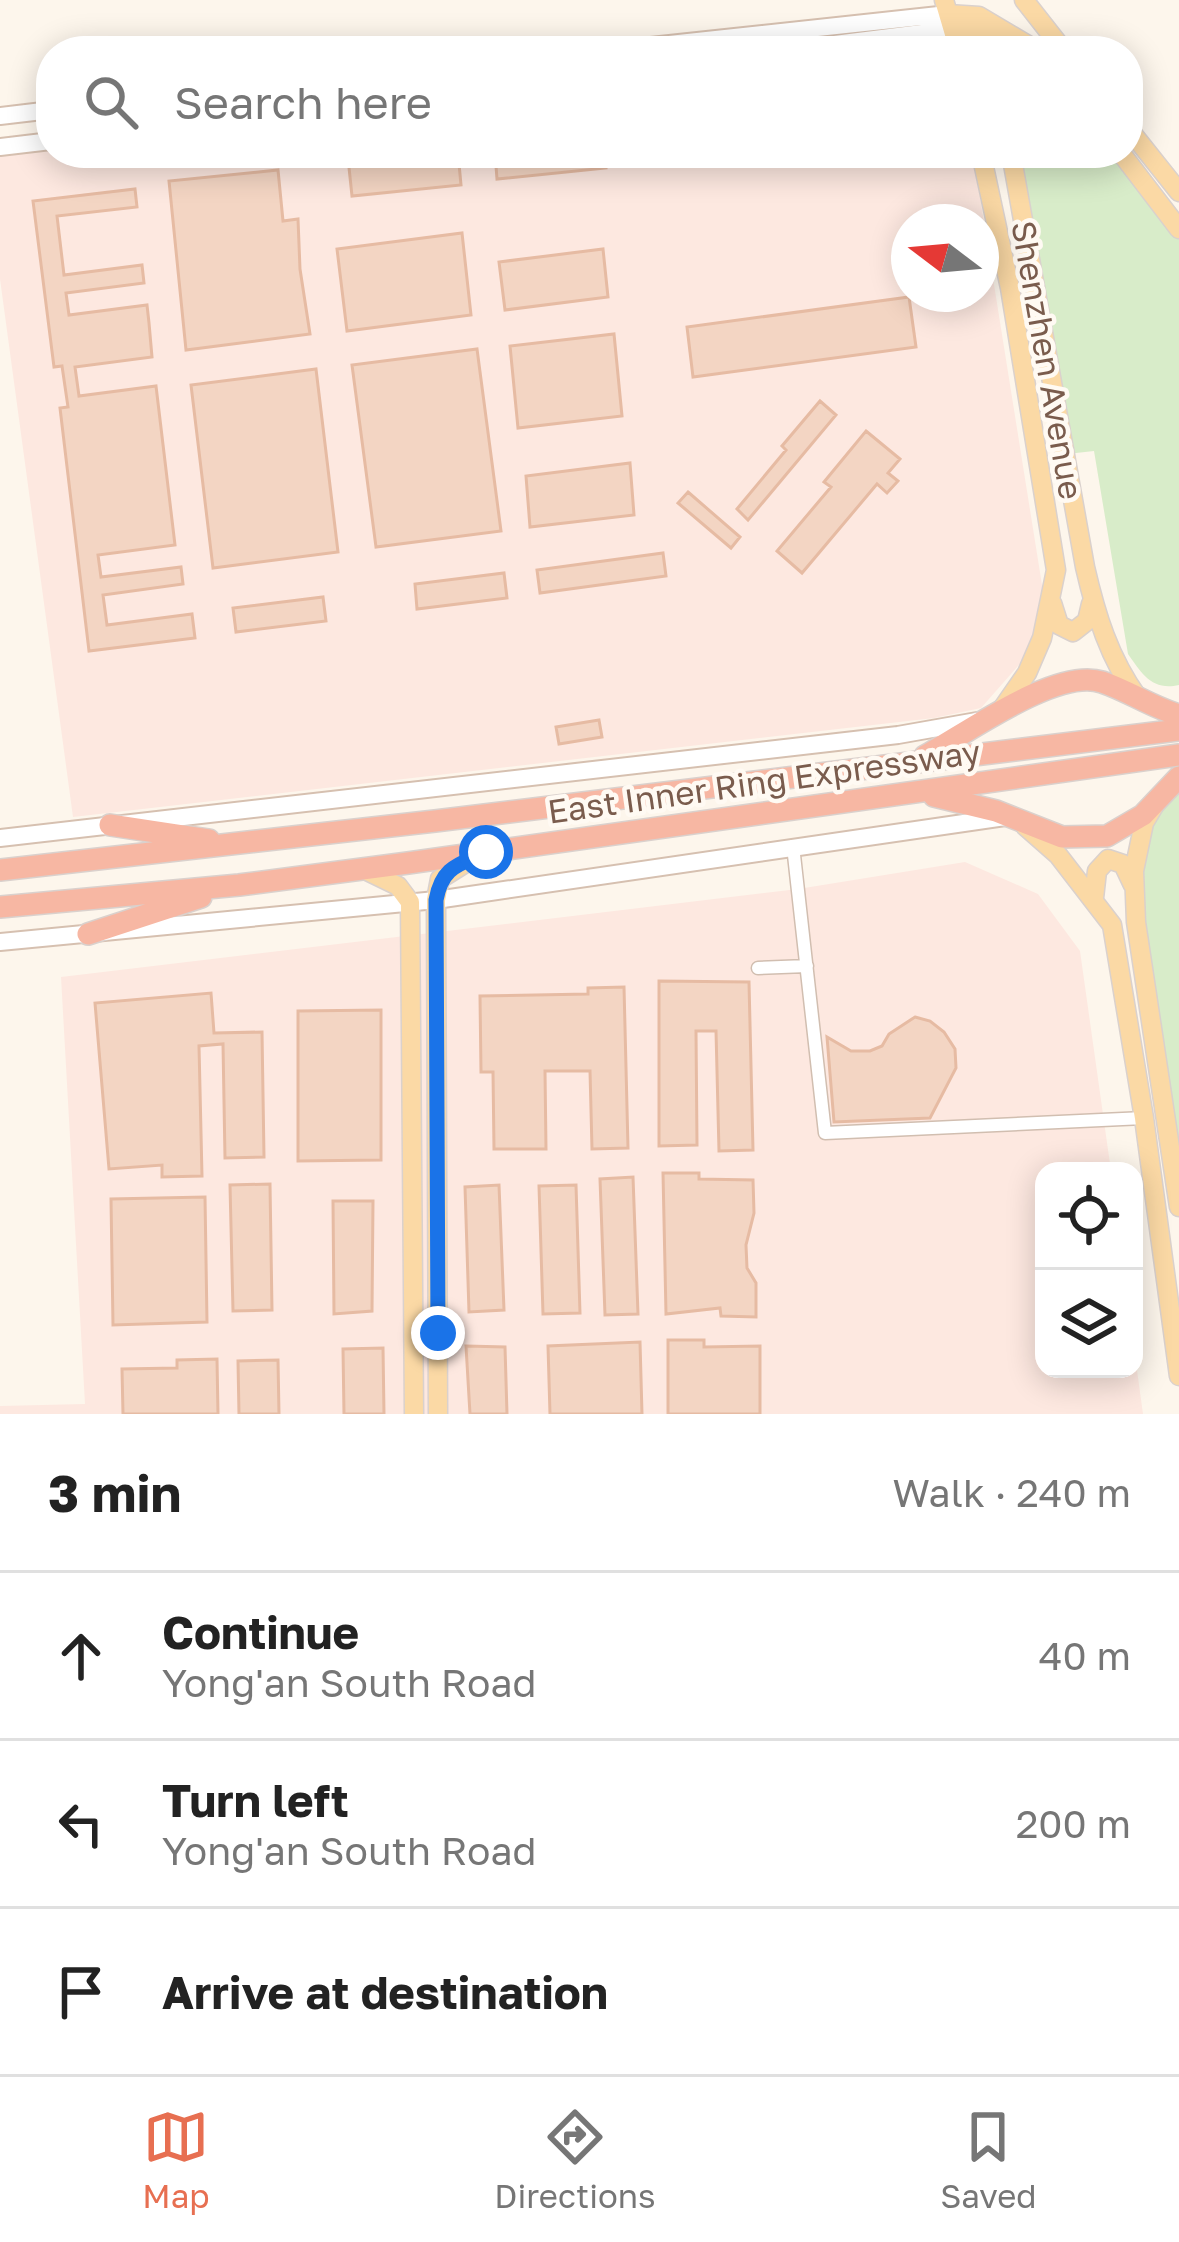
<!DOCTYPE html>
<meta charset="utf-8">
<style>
body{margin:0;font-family:"Golos Text",sans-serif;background:#f2f2f2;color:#222}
.controls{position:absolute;right:36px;bottom:36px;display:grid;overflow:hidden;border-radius:24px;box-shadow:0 6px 30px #0003}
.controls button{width:108px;height:108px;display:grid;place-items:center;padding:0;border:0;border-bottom:3px solid #e0e0e0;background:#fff;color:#222;font:60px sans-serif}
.compass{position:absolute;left:891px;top:204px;width:108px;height:108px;border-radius:50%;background:#fff;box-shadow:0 6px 30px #0003;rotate:286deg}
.stop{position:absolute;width:36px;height:36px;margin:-27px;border:9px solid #1a73e8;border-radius:50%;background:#fff}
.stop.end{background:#1a73e8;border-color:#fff;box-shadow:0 3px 12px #0008}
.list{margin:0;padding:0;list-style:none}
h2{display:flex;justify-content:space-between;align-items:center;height:156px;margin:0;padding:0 48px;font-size:51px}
h2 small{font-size:39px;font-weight:400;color:#767676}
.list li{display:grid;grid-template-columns:78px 1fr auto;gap:36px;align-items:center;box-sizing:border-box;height:168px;padding:0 48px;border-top:3px solid #e0e0e0}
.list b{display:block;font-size:45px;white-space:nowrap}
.list p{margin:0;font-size:39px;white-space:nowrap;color:#767676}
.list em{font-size:39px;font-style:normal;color:#767676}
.icon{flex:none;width:66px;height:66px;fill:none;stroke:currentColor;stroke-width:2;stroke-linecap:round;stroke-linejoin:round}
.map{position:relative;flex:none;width:1179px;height:1414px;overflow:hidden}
.search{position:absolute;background:#fff;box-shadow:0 6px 30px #0003;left:36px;right:36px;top:36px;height:132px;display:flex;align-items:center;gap:30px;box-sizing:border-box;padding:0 42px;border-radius:48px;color:#767676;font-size:45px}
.sheet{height:660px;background:#fff}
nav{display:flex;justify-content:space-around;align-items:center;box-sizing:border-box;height:168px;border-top:3px solid #e0e0e0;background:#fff;font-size:33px;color:#767676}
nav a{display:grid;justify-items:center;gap:6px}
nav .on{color:#e76f51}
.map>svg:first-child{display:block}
</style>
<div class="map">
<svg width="1179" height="1414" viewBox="0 0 1179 1414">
<rect width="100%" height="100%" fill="#fdf6ec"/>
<!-- commercial -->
<path fill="#fde8e0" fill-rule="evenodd" d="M 51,143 L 51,153 L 973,153 L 1046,610 L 1025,658 L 981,708 L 934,718 L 73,817 L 0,279 L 0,150 ZM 909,222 L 981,222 L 981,294 L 909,294 Z
M 965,862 L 1038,894 L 1080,951 L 1111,1171 L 1044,1171 L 1044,1369 L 1134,1369 L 1134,1348 L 1143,1414 L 0,1414 L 0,1406 L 85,1404 L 61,977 L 798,889 Z"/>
<!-- green -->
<path fill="#d8ecc9" d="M 1011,153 L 1121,153 L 1179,229 L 1179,685 C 1152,691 1142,674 1128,654 L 1094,451 L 1067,454 Z
M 1179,777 L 1179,1207 L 1136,922 L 1144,823 Z"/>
<!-- building -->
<path fill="#f3d5c3" stroke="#e6bba3" stroke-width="3" d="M 404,153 L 458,153 L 461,185 L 352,196 L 348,158 Z
M 495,153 L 605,153 L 606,168 L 497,179 Z
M 278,170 L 283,221 L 298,219 L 300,269 L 310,334 L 186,350 L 169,181 Z
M 135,189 L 137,207 L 57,216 L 64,275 L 142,265 L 144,283 L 66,293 L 69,315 L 147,305 L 149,323 L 152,357 L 75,367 L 79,396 L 156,386 L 175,545 L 98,555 L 101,577 L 181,567 L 183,584 L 103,595 L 107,625 L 192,614 L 195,638 L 89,651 L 60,408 L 68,407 L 62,366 L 54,367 L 33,201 Z
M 462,233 L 471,315 L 347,331 L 337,249 Z
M 603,249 L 608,297 L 505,310 L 499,262 Z
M 909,297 L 916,347 L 693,377 L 687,327 Z
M 614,334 L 622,416 L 518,428 L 510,346 Z
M 477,349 L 501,531 L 376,547 L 352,365 Z
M 316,369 L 338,552 L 213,568 L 191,385 Z
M 820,401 L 836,415 L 748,520 L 737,509 L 786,450 L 782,446 Z
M 866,431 L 900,459 L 888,473 L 898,481 L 887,493 L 877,484 L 802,573 L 777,551 L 831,487 L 824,482 Z
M 630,463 L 634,515 L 530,527 L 526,476 Z
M 688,492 L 740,537 L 731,548 L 678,503 Z
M 663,553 L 666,576 L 540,593 L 537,570 Z
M 504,573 L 507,598 L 417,609 L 415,584 Z
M 323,597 L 326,621 L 236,632 L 233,608 Z
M 599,720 L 602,737 L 559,744 L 556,727 Z
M 659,981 L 749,982 L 753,1150 L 719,1151 L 716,1031 L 696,1031 L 697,1145 L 659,1146 Z
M 624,987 L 628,1148 L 592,1149 L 590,1071 L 545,1071 L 546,1149 L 494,1149 L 493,1072 L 481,1072 L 480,996 L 588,994 L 588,988 Z
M 211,993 L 214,1033 L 262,1032 L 264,1157 L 225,1158 L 223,1044 L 199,1046 L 202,1176 L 162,1177 L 162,1165 L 109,1169 L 95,1003 Z
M 381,1010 L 381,1160 L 298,1161 L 298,1011 Z
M 915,1017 L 930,1021 L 944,1032 L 955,1049 L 956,1068 L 930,1118 L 834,1122 L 827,1037 L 851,1051 L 870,1051 L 882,1046 L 889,1034 Z
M 663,1173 L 699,1173 L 699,1179 L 753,1180 L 754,1213 L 746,1245 L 747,1268 L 756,1283 L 756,1317 L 721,1316 L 720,1308 L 666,1314 Z
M 633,1177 L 638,1314 L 605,1315 L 600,1179 Z
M 270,1184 L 272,1310 L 233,1311 L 230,1185 Z
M 499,1185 L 504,1310 L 469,1312 L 465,1187 Z
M 576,1185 L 580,1313 L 543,1314 L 539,1186 Z
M 205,1197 L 207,1322 L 113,1325 L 111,1199 Z
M 333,1201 L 373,1201 L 372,1311 L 334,1314 Z
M 668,1340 L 704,1340 L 704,1347 L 760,1346 L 760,1414 L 668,1414 Z
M 640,1342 L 642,1414 L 550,1414 L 548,1346 Z
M 466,1346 L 505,1347 L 507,1414 L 470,1414 Z
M 383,1348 L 384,1414 L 344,1414 L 343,1349 Z
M 217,1359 L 218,1414 L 123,1414 L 122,1369 L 177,1368 L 177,1360 Z
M 278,1360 L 279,1414 L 239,1414 L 238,1361 Z"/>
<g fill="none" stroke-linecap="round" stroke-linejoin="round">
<!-- street casing -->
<g stroke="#d1beb0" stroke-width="15">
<path id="street" d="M 793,846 L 825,1133 L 1144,1118
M 758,968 L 807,966"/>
</g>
<!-- secondary casing -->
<g stroke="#d6c0b0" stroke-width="20">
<path id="secondary" d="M 604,51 L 948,14
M 779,51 L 954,29
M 0,116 L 51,110
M 0,147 L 51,141
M 0,838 L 898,735 L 977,721
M 0,942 L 436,900 L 1005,817"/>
</g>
<!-- primary casing -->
<g stroke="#dad1cd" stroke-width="21">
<path id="primary" d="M 944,0 L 959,51
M 1024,0 L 1064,51
M 948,14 L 979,16 L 1038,51
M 954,29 L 985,32 L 1013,51
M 1128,128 L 1179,192
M 981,153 L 1010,288 L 1056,570 L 1042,638 L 1027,673 L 1002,709
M 1011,153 L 1085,567 C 1096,615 1109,658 1138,698
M 1121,153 L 1179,229
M 1052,603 L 1059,625 L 1073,632 L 1087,621 L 1091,604
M 1154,806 L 1144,823 L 1134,871 L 1136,922 L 1179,1207
M 1025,826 L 1058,855 L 1112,925 L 1144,1118 L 1179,1376
M 363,869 L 398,886 L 410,902 L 414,1414
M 1094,898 L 1097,871 L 1108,859 L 1123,864 L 1133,885
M 438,1414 L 436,900 L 440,879 L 475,857"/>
</g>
<!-- highway casing -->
<g stroke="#dad1cd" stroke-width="24">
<path id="highway" d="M 925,756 C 967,733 1057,667 1102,682 C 1129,691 1151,707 1179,715
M 934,796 L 996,811 L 1062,837 L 1107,836 L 1143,815 L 1179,777
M 110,825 L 209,840
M 0,870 L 435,821 L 1179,730
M 0,907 L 239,885 L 408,863 L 1179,755
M 88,934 L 201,897"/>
</g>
<!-- street -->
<use href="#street" stroke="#fff" stroke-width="12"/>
<!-- secondary -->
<use href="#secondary" stroke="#fff" stroke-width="16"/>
<!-- primary -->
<use href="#primary" stroke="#fbd9a5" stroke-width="18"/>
<!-- highway -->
<use href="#highway" stroke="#f7b7a3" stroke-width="21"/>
</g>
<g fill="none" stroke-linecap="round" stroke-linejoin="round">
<!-- route -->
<path stroke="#1a73e8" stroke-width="15" d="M 438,1333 L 436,900 C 442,867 458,865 486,852"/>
</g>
<g text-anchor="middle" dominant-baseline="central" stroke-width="9" stroke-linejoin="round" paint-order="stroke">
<!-- street labels -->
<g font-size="33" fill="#7a5c4d" stroke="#fffaf3">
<text transform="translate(1048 360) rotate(80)">Shenzhen Avenue</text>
<text transform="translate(764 781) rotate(-8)">East Inner Ring Expressway</text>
</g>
</g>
</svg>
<div class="controls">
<button><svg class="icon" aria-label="locate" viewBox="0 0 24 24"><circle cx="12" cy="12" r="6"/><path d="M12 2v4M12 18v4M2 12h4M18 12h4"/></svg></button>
<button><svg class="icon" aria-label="layers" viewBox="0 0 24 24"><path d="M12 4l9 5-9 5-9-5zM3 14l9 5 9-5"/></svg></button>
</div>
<svg class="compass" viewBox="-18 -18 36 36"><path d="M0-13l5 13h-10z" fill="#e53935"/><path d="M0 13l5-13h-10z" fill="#767676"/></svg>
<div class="stop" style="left:486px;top:852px"></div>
<div class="stop end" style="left:438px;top:1333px"></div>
<div class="search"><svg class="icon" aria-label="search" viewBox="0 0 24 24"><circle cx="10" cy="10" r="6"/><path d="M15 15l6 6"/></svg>Search here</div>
</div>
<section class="sheet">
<h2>3 min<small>Walk · 240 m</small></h2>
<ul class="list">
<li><svg class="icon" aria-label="ahead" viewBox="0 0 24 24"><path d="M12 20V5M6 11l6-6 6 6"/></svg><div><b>Continue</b><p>Yong'an South Road</p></div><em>40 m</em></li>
<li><svg class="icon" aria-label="left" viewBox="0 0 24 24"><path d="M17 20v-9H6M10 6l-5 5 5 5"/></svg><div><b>Turn left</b><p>Yong'an South Road</p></div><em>200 m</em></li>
<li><svg class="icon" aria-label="arrive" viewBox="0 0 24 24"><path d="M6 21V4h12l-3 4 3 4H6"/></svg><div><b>Arrive at destination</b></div></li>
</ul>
</section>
<nav>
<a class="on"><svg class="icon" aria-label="map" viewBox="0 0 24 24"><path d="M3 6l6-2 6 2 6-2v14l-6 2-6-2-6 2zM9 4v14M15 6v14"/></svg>Map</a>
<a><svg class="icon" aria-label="directions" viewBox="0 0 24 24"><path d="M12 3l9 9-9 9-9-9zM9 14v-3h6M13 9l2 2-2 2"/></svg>Directions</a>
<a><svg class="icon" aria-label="saved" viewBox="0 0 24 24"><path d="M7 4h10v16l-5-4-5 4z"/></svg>Saved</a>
</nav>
